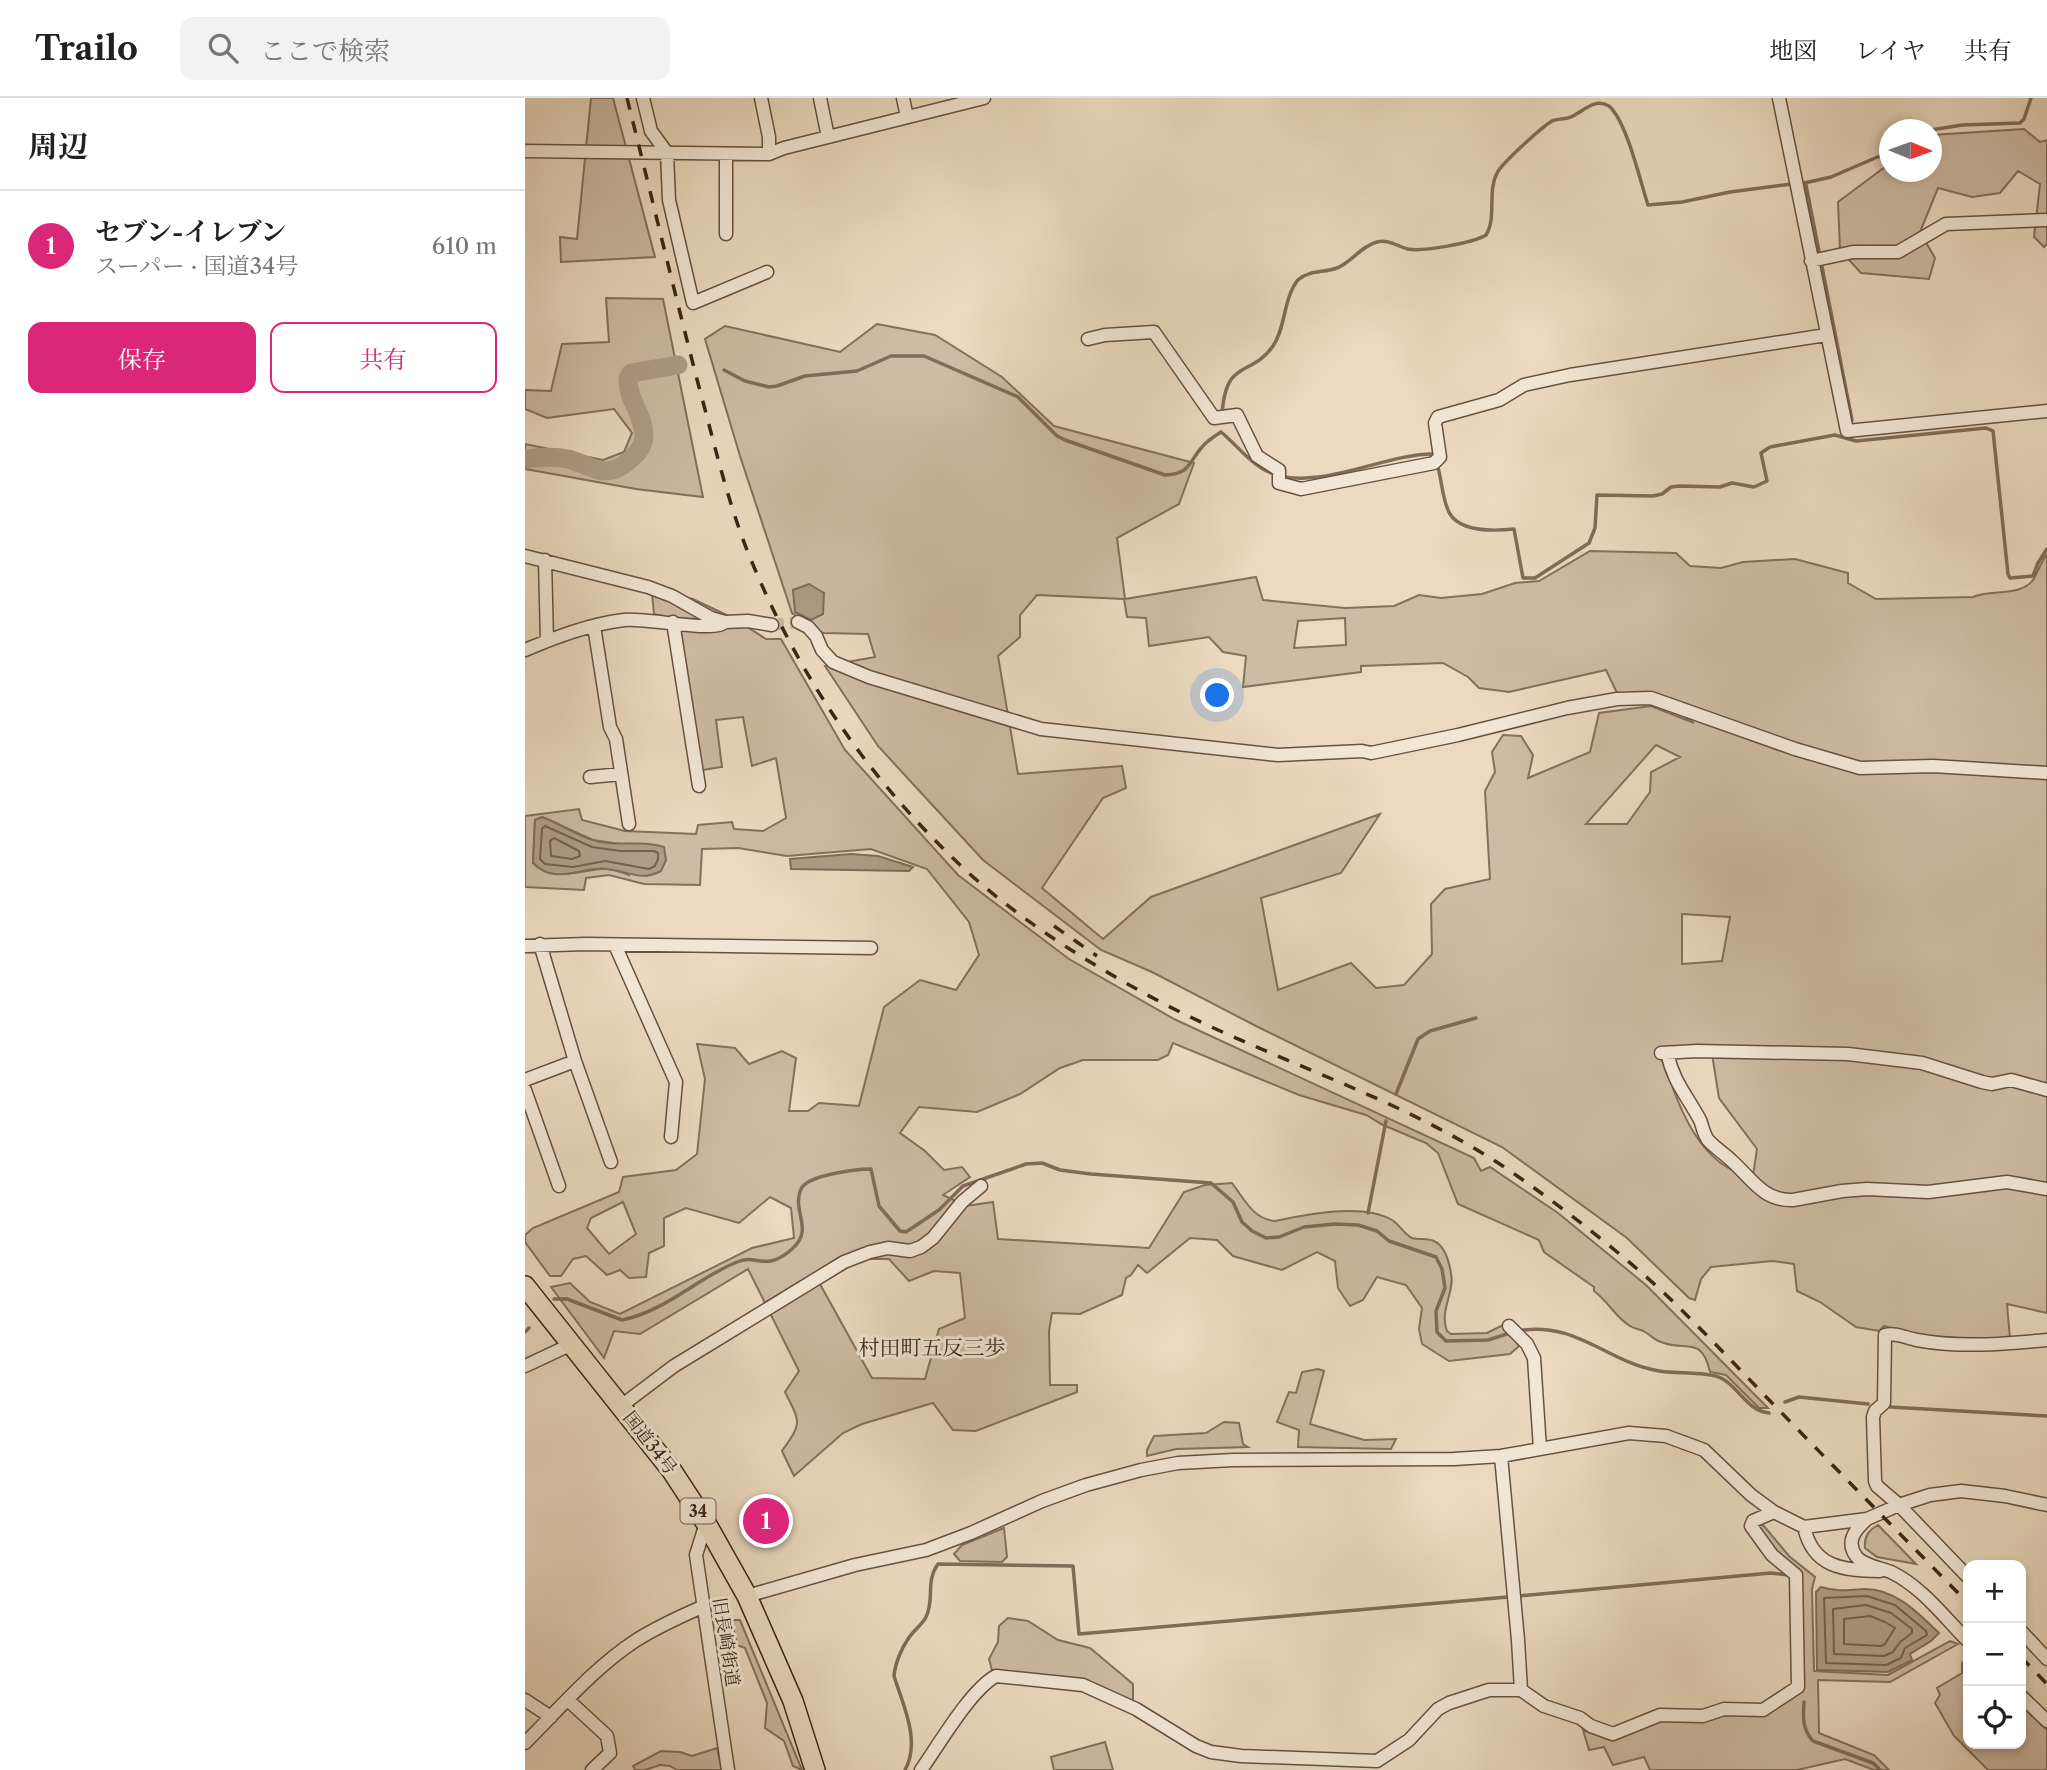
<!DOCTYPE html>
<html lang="ja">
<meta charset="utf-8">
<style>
body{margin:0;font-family:"Libre Caslon Text","Noto Serif JP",serif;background:#f2f2f2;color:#202124}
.controls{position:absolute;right:21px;bottom:21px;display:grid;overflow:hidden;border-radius:14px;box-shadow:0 4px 10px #0003}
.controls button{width:63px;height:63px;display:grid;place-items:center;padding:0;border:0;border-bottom:2px solid #e0e0e0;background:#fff;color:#202124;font:35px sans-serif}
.compass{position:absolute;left:1354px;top:21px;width:63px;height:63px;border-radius:50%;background:#fff;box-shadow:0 4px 10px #0003;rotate:91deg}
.you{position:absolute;left:693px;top:598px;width:24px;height:24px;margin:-18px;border:5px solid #fff;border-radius:50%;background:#1a73e8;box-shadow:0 0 0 10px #1a73e833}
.badge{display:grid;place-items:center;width:46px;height:46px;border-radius:50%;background:#db2777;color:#fff;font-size:23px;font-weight:700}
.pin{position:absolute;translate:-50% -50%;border:4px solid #fff;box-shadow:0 2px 7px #0006}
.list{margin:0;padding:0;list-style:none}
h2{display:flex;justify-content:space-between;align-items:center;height:91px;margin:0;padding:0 28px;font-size:30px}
h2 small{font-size:23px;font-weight:400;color:#757577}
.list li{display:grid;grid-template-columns:46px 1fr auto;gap:21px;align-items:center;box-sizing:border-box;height:112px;padding:0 28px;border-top:2px solid #e0e0e0}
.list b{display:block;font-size:26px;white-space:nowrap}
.list p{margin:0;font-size:23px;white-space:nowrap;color:#757577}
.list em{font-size:23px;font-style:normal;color:#757577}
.actions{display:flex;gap:14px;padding:21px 28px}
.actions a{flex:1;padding:16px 0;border:2px solid #db2777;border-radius:14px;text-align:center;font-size:24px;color:#db2777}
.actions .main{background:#db2777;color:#fff}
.icon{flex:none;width:38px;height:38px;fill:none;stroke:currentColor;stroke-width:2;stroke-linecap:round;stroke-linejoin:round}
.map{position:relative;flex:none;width:1522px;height:1672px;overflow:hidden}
header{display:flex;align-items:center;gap:42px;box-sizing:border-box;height:98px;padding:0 35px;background:#fff;border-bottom:2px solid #e0e0e0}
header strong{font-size:33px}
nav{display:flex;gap:38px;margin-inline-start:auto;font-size:24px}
.search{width:490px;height:63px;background:#f2f2f2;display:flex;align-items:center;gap:18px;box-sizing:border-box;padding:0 24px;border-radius:14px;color:#757577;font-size:26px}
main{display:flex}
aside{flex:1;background:#fff}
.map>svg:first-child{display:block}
</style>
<header>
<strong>Trailo</strong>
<div class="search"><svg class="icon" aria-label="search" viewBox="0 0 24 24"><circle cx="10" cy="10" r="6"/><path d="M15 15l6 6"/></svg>ここで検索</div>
<nav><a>地図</a><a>レイヤ</a><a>共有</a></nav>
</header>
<main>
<aside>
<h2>周辺<small></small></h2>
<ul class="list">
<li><span class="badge">1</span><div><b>セブン-イレブン</b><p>スーパー · 国道34号</p></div><em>610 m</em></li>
</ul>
<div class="actions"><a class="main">保存</a><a>共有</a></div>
</aside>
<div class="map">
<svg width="1522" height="1672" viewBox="0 0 1522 1672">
<rect width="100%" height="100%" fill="#ebdac0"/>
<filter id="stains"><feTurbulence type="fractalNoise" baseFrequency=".00286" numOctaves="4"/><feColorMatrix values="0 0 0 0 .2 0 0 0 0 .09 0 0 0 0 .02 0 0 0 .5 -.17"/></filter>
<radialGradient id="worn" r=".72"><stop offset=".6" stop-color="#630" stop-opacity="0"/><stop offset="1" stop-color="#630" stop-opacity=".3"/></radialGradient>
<!-- green -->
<path fill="#cdbba3" stroke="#84705c" stroke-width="2" fill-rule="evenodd" d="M 66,0 L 88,0 L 130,159 L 36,164 L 35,139 L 52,141 Z
M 1499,31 L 1515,44 L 1522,42 L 1522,146 L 1519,149 L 1509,139 L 1515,86 L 1493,73 L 1475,95 L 1447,99 L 1413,90 L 1395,134 L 1410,160 L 1404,181 L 1336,175 L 1315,152 L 1313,104 L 1364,66 L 1364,74 L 1406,74 L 1407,37 Z
M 81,200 L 138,201 L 178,399 L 111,391 L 0,371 L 0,346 L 78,362 L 99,354 L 107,335 L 89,311 L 22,320 L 0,311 L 0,292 L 26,293 L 37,246 L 84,244 Z
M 352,226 L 410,237 L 477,279 L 529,328 L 669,365 L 654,406 L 592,440 L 600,501 L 731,479 L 738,502 L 820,510 L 869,508 L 894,497 L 916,500 L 957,496 L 990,485 L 1014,483 L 1065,453 L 1151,455 L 1165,468 L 1196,470 L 1218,464 L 1270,461 L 1323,475 L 1323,485 L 1351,501 L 1448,499 C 1466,491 1495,499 1508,482 C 1513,474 1516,464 1522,456 L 1522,1215 L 1482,1206 L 1485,1241 L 1395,1239 L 1359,1228 L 1354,1233 L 1331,1229 L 1295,1204 L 1272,1193 L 1269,1166 L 1247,1163 L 1186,1169 L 1176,1181 L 1170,1202 L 1164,1200 L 1102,1140 L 977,1049 L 731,928 L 627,874 L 576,852 L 458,762 L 353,648 L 300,568 L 350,559 L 343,536 L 298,535 L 267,515 L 215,358 L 180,241 L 200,228 L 315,254 ZM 512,497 L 599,501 L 602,519 L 621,520 L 624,548 L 684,539 L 698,554 L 721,558 L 718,589 L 836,574 L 836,568 L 918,565 L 943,579 L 954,590 L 984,594 L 1081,572 L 1093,597 L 1123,596 L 1169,625 L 1126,608 L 1074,615 L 1065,654 L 1003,680 L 1008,657 L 996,638 L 978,637 L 967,654 L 970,674 L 960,693 L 965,781 L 920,791 L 906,806 L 907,856 L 879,887 L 851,890 L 826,865 L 753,892 L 736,800 L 816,775 L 855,716 L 626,799 L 578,841 L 517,790 L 578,700 L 601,690 L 597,668 L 493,676 L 473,558 L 495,539 L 495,517 ZM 820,520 L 821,547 L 769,550 L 773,523 ZM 1131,647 L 1155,659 L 1126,674 L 1125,694 L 1102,726 L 1061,726 ZM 1157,816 L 1205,819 L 1197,863 L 1157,866 ZM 1187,956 L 1194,1000 L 1232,1051 L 1228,1078 C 1175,1072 1151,1004 1138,960 Z
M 127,495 L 168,501 L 210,521 L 241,541 L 256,541 L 320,652 L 433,777 L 544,861 L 649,921 L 949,1060 L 956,1073 L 965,1069 L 1033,1115 L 1121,1187 L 1243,1310 L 1234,1310 L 1201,1277 L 1185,1274 C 1177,1238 1162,1253 1139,1245 C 1130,1243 1127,1238 1120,1234 C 1116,1231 1109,1231 1105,1228 C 1090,1219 1083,1203 1069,1193 L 1069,1189 L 1019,1154 L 1014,1142 L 933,1106 L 913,1055 L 901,1045 L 858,1027 L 841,1017 L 774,997 L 648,945 L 643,957 L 633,962 L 558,962 L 535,970 L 495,996 L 452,1014 L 394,1009 L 375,1035 L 400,1053 L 419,1072 L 437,1069 L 445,1079 L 418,1097 L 441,1108 L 468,1104 L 473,1141 L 624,1150 L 659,1094 L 680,1087 L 707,1085 C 720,1102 728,1121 750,1123 C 782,1116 838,1105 867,1122 C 874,1126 879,1136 887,1140 C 894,1142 902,1140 909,1143 C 920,1148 924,1163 926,1175 C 930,1195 914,1212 922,1233 L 926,1236 L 962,1235 L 980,1226 L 994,1248 L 985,1256 L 924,1263 L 897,1246 L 894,1231 L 897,1210 L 881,1187 L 852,1179 L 838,1202 L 825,1208 L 813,1190 L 810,1163 L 792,1154 L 757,1172 L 708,1158 L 692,1142 L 665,1140 L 622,1175 L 613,1167 L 606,1177 L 601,1180 L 597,1197 L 555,1216 L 527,1215 L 524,1233 L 525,1287 L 552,1287 L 552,1294 L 451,1333 L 428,1332 L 408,1305 L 337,1326 L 318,1335 L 269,1378 L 257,1353 C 278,1324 275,1324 260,1294 L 274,1273 L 223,1171 L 115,1236 L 89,1233 L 79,1260 L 26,1189 L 45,1185 L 65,1204 L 95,1216 L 227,1150 L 269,1140 L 266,1110 L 245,1099 L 214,1125 L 161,1110 L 139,1120 L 139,1148 L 124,1155 L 121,1179 L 104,1180 L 95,1172 L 82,1177 L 61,1158 L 48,1161 L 36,1178 L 25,1178 L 0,1144 L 0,1137 L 8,1130 L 94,1094 L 98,1079 L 151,1072 L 172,1056 L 180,981 L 172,946 L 210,950 L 224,966 L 257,953 L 271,960 L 264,1013 L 283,1013 L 294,1005 L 334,1008 L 359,909 L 395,882 L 431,892 L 454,857 L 444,824 L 402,771 L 346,751 L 262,758 L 213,750 L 177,751 L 175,787 L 119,786 L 84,777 L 61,780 L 59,792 L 0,789 L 0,718 L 54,711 L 57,722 L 100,733 L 171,736 L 173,727 L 207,724 L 209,731 L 238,733 L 261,720 L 251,660 L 227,668 L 218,619 L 191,622 L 197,669 L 177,672 L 154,522 L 129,516 ZM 17,719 L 68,742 L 95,746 L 104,777 C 96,774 85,770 77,771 C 53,773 27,784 8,765 L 10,722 ZM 98,1104 L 111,1136 L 84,1156 L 62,1130 L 66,1120 ZM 337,1161 L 364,1161 L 384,1183 L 409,1173 L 435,1175 L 440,1220 L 414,1231 L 400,1281 L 347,1280 L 295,1186 Z
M 793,1271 L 799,1273 L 785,1326 L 839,1342 L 871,1341 L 866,1351 L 773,1349 L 774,1332 L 752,1324 L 764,1294 L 771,1295 L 777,1274 Z
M 699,1324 L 714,1325 L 718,1346 L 723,1349 L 651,1351 L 622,1358 L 622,1352 L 629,1338 L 681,1335 Z
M 1234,1426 L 1239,1428 L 1264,1458 L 1290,1479 L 1287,1491 L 1289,1573 L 1363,1577 L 1425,1543 L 1433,1546 L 1365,1584 L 1293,1582 L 1294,1635 L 1349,1657 L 1364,1672 L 1349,1672 L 1320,1661 L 1272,1672 L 1125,1672 L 1119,1659 L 1088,1667 L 1079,1649 L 1064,1652 L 1058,1632 L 1087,1643 L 1138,1622 L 1199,1615 L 1238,1617 L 1276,1593 L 1275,1475 L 1260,1465 L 1232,1432 Z
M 1353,1427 L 1391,1466 L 1352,1459 L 1340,1450 C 1339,1438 1344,1432 1353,1427 Z
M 479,1430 L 482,1459 L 477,1464 L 435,1463 L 429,1456 L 437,1447 Z
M 483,1520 L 503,1523 L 533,1542 L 565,1550 L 608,1586 L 608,1606 L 557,1581 L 468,1576 L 464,1561 L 473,1544 L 474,1528 Z
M 207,1522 L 215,1522 L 277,1672 L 268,1668 L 259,1643 L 240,1630 L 242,1605 L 220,1550 L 212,1547 Z
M 1443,1559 L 1443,1646 L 1496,1646 L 1496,1607 L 1522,1632 L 1522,1672 L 1463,1672 L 1429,1638 L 1410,1605 L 1415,1597 L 1412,1590 L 1437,1575 L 1437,1565 Z
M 580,1644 L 588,1672 L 529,1672 L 526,1659 Z
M 192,1650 L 197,1672 L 152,1672 L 145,1668 L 135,1667 L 120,1672 L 110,1672 L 108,1668 L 136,1653 L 155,1654 L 167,1658 Z"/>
<!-- water -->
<path fill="#af9c86" stroke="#816c59" stroke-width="2" d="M 284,486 L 299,495 L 298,516 L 286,522 L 270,514 L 268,492 Z
M 17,719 C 35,725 50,737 68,742 C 91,750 116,741 139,749 L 141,762 L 136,773 C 116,784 103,773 82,771 C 58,767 31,789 8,765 L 10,722 Z
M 326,756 L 353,758 L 388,769 L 384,773 L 266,771 L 265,761 Z
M 1296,1489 C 1312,1494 1324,1492 1340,1491 C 1371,1491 1394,1516 1414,1535 L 1406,1543 L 1385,1556 L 1387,1562 L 1363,1574 L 1292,1572 L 1291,1494 Z"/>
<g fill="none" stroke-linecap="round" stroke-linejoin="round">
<!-- shore -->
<path stroke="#75604e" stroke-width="2" d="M 20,728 L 67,749 L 95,753 L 129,753 L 133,755 L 133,761 L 130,768 L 124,771 L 80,763 L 48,769 L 20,766 L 15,761 L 17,731 Z
M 29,740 L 54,753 L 55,758 L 47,761 L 26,758 L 25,743 Z
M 1342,1498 L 1370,1507 L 1401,1533 L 1402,1537 L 1380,1550 L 1376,1560 L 1361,1567 L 1301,1565 L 1299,1500 Z
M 1341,1507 L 1366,1515 L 1387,1531 L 1387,1535 L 1375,1544 L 1368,1554 L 1359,1558 L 1309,1556 L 1308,1511 Z
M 1345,1518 L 1360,1524 L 1370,1530 L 1360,1546 L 1356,1548 L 1319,1546 L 1319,1521 Z"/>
<!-- stream -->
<path stroke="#816c59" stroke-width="3.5" d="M 1406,32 L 1437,27 L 1495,25 L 1499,21 L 1506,0
M 1275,86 L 1306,79 L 1364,54
M 1281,87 L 1327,322
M 199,272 L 220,283 L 244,289 L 252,288 L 280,278 L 332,273 L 366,258 L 399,258 L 493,299 L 532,338 L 540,342 L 640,377 C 666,376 663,364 678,348 C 683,342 690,338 696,334
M 697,316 C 701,259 726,280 748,248 C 761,229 758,202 772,183 C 782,172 799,175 812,170 C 827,164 836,148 852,144 C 863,141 872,148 883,151 C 897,154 948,145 961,137 C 972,119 962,94 972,75 C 977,65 1017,29 1027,23 C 1033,20 1041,22 1048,18 C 1060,12 1069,0 1084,8 C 1102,24 1115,83 1123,107 L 1157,104 L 1205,94 L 1267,86
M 696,334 C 712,347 726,367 746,375 C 793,394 861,355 909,356
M 912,366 C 917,381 917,403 925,416 C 937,435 970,433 989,431 L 998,480 L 1010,480 L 1064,445 L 1070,430 L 1072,397 L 1128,398 L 1137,396 L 1146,389 L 1154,388 L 1195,389 L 1207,385 L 1229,389 L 1242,383 L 1236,355 L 1245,349 L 1310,337 L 1331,343 L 1461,330 L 1468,333 L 1483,476 L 1485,480 L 1508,478 L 1513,465 L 1522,451
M 871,996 L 893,941 L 905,933 L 951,920
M 843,1115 L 861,1023
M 29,1201 L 42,1201 L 97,1222 C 141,1213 172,1180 212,1164 C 232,1155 240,1175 267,1151 C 290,1131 266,1113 276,1091 C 282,1077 332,1071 346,1071 L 354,1108 L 375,1133 L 381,1134 L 414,1112 L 438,1088 L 501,1066 L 517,1065 L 535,1072 L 566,1076 L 686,1085 L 708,1104 L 717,1124 L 727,1133 L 741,1140 L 754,1139 L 779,1129 L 810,1126 L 833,1127 L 852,1133 L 864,1143 L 911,1159 L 917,1171 L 920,1190 L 911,1213 L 912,1234 L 921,1243 L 963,1242 L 985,1235
M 992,1233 C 1051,1222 1081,1264 1134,1273 C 1150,1276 1185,1273 1198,1281 C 1215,1291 1223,1313 1244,1315
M 0,1234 L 4,1230
M 1260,1304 L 1274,1299 L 1343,1306
M 1365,1309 L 1522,1318
M 994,1498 L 1246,1475 L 1263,1477
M 1279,1604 C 1278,1619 1277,1631 1288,1643 L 1348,1665 L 1355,1672
M 380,1672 C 396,1643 378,1607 369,1578 C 370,1566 376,1551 383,1541 C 388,1533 397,1527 401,1519 C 410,1501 400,1484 413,1466 L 548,1468 L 554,1536 L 983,1499"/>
<!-- river -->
<path stroke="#af9c86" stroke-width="19" d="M 0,361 C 14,359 29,358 43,361 C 71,369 81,384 107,360 C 114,353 119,347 119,337 C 119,317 102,301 103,281 L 106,275 L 153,267"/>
<!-- minor-tunnel -->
<path stroke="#c8b69e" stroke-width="12" stroke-dasharray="12 6" stroke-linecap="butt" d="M 247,527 L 273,524"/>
<!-- minor casing -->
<g stroke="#675240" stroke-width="15">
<path id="minor" d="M 118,0 L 126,33 L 142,55 L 144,102 L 168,205 L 242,174
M 236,0 L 244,39 L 244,56
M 295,0 L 303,39
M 378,0 L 382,19
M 1254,0 L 1322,333 L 1522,313
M 0,53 L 244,56 L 259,50 L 459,0
M 201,56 L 201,136
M 1286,163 L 1328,154 L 1373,154 L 1421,126 L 1522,122
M 563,241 L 580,237 L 629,234 L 689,320 L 712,317 L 732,358 L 754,372 L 754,385 L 776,391 L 909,365 L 915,359 L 910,325 L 913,319 L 974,302 L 999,287 L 1045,277 L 1301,237
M 0,458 L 123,489 L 147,498 L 186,520 L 200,524 L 223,523 L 247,527
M 20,462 L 22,543
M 148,524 L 174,688
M 273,524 L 283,529 L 291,538 L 297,552 L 308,564 L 344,579 L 516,631 L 753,657 L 837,653 L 846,655 L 933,637 L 1042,610 L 1092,601 L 1126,600 L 1270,651 L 1335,670 L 1408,668 L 1522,675
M 69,528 L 85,629 L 91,641 L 104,726
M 0,552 C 31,539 65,526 99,522 C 123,520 181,533 197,526
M 65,679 L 96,676
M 15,846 L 50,963 L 86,1064
M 90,847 L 151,984 L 146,1039
M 0,848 L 61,846 L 346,850
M 1136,955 L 1172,953 L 1323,956 L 1397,965 L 1457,984 L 1467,986 L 1486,982 L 1522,992
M 1142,955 C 1149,985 1161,996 1175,1022 C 1178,1029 1178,1035 1183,1042 C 1190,1050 1200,1056 1207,1063 C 1227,1081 1238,1103 1268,1102 L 1317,1093 L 1342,1091 L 1403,1094 L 1482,1084 L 1522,1091
M 0,982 L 50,963
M 0,992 L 34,1088
M 984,1228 L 1002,1246 L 1009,1260 L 1015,1351
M 0,1268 L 47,1246
M 96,1308 L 149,1268 L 319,1164 L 345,1154 L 363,1150 L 385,1153 L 396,1149 L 408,1140 L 437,1104 L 456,1088
M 976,1358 L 993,1542 L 996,1592
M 1342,1421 C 1331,1431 1320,1443 1331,1458 C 1337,1467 1356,1470 1366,1474 C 1397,1489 1419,1519 1443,1543
M 181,1425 L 171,1457 L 203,1672
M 1279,1429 C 1288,1470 1318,1472 1355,1473
M 1443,1479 L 1374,1407 L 1352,1388 L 1350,1383 L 1348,1319 L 1350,1313 L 1359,1305 L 1360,1237 C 1370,1234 1381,1240 1392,1242 C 1434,1250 1479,1246 1522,1242
M 222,1498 L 330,1467 L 401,1452 L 446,1435 L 517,1403 L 561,1387 L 616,1372 L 653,1365 L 708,1362 L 929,1361 L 976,1358 L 1104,1335 L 1141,1338 L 1179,1352 L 1226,1397 L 1249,1414 L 1279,1429 L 1342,1421 L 1374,1407 L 1405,1397 L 1436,1393 L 1480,1398 L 1522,1407
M 1496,1533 L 1522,1561
M 1496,1598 L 1522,1623
M 0,1602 L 26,1619
M 43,1602 L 82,1638 L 85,1655 L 67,1672
M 0,1645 C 35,1610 69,1570 110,1543 C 132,1529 154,1519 177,1509
M 396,1672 C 413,1648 446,1591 471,1578 L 558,1587 L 611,1611 L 671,1648 L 686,1654 L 716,1658 L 852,1663 L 884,1642 L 913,1611 L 924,1605 L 964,1592 L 996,1592 L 1019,1608 L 1055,1620 L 1066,1628 L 1088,1636 L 1135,1617 L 1178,1618 L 1199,1611 L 1238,1612 L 1273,1589 L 1271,1477 L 1247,1457 L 1226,1428 L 1228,1423 L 1249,1414"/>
</g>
<!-- highway casing -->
<g stroke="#3b2416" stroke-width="22">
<path id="highway" d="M 0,1188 L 147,1373 L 181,1425 L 222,1498 L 268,1603 L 290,1672"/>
</g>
<!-- minor -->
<use href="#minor" stroke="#f2e7d6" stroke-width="12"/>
<!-- highway -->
<use href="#highway" stroke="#ebdac0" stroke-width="19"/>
<!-- rail -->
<path stroke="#3b2416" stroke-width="3.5" stroke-dasharray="12 12" stroke-linecap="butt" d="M 102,0 C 126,96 149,193 174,289 C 189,344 201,398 222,452 C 270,572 340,677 434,766 C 488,817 552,858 617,894 C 737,961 874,996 988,1075 C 1041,1112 1091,1151 1138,1194 C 1177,1231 1213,1270 1250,1308 C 1314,1374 1379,1440 1443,1505
M 529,828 L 572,858
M 1496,1559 L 1522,1586"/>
</g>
<g text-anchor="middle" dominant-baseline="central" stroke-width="6" stroke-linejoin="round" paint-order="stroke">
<!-- shield labels -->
<rect fill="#f2e7d6" stroke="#725e50" stroke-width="2" x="155.5" y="1400.5" width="35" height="25" rx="5"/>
<g font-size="16" font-weight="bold" fill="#3b2416">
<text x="173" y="1413">34</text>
</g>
<!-- street labels -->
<g font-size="18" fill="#3b2416" stroke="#f2e7d6">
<text transform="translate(125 1345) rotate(52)">国道34号</text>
<text transform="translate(201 1544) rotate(81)">旧長崎街道</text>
</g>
<!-- quarter labels -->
<g font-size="21" fill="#3b2416" stroke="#f2e7d6">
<text x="407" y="1249">村田町五反三歩</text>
</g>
</g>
<rect width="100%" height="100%" filter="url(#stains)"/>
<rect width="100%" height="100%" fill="url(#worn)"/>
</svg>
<div class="controls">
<button>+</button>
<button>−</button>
<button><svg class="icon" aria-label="locate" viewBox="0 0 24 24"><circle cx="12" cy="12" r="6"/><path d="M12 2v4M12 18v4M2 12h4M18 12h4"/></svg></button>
</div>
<svg class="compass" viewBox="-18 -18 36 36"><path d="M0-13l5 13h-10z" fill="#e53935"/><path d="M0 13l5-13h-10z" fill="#757577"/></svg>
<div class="you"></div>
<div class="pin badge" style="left:241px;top:1423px">1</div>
</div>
</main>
